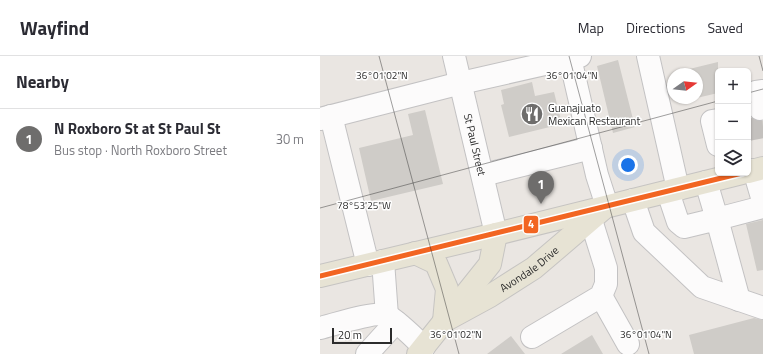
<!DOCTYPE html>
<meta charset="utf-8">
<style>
body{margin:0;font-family:"Titillium Web",sans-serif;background:#f7f7f7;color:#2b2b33}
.controls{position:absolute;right:12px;top:12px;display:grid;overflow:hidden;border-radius:6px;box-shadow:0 1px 3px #0004}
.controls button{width:36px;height:36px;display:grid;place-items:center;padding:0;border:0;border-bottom:1px solid #e1e1e2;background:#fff;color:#2b2b33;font:20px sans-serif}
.compass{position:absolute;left:347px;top:12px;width:36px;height:36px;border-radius:50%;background:#fff;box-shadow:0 1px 3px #0004;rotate:75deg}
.scale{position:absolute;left:12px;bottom:10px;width:60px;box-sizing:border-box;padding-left:4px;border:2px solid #2c2c2c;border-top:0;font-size:11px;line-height:14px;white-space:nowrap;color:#2c2c2c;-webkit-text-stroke:3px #fff;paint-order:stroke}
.you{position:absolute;left:308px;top:109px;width:14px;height:14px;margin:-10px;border:3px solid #fff;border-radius:50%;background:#1a73e8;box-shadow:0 0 0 6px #1a73e833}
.badge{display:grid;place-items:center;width:26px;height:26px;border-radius:50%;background:#6e6d6c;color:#fff;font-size:13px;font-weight:700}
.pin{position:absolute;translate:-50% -33px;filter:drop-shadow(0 1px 2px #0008)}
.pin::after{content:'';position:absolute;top:21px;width:14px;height:12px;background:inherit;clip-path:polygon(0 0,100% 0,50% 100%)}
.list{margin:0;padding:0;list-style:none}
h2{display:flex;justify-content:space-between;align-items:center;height:52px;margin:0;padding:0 16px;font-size:17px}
h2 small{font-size:13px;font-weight:400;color:#7c7c81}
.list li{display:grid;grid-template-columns:26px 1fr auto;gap:12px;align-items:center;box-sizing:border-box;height:60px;padding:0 16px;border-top:1px solid #e1e1e2}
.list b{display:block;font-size:15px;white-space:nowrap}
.list p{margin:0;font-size:13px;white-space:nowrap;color:#7c7c81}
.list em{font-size:13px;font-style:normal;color:#7c7c81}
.icon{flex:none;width:22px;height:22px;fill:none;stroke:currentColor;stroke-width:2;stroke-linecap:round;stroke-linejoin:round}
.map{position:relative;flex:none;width:443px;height:298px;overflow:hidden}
header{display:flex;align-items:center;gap:24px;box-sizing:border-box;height:56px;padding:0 20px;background:#fff;border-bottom:1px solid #e1e1e2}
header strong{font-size:19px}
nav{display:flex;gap:22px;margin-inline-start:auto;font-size:14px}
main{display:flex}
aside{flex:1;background:#fff}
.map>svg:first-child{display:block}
</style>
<header>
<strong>Wayfind</strong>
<nav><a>Map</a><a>Directions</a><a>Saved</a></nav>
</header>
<main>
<aside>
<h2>Nearby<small></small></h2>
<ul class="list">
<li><span class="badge">1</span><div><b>N Roxboro St at St Paul St</b><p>Bus stop · North Roxboro Street</p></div><em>30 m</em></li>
</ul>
</aside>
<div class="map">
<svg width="443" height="298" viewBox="0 0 443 298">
<rect width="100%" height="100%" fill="#eae6e2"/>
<!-- building -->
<path fill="#cfccc8" d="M 298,4 L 315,71 L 293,77 L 277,10 Z
M 398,6 L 398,37 L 368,44 L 368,42 L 377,42 L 377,18 L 362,18 L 361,15 Z
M 212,26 L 215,40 L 234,36 L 242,68 L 189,81 L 181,49 L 184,48 L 181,34 Z
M 105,54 L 123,128 L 51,145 L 39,92 L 93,79 L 88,58 Z
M 428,55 L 432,63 L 437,65 L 443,65 L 443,77 L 428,80 Z
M 443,164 L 443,214 L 437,215 L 426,168 Z
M 434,262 L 443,264 L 443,298 L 374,298 L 369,279 Z
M 272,279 L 283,298 L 241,298 Z
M 191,280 L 205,298 L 167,298 Z"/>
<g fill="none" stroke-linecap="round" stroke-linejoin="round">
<!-- minor-tunnel -->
<path stroke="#c4c1be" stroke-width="22" stroke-dasharray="22 11" stroke-linecap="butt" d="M 428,74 L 443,71"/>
<!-- minor casing -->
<g stroke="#c3c2c3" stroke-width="24">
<g id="minor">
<path id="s1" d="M 134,0 L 176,178"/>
<path d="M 328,0 L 358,133"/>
<path d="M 250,2 L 277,119 L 287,150"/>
<path d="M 436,36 L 443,35"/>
<path d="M 440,53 L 443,52"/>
<path d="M 11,60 L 48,209"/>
<path d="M 0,63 L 141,27 L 260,0"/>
<path d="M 398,64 L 392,65 L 398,89"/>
<path d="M 434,114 L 443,145"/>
<path d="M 163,119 L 271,92"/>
<path d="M 386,126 L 397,163 L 443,151"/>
<path d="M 348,136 L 358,166 L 364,171 L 397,163 L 419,244"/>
<path d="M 313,144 L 324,176 L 382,231 L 443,252"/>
<path d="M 63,205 L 67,260"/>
<path d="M 281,240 L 308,288"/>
<path d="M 0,272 C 13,269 55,255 66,259 C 77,264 94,282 104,291"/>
<path d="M 212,281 L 281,240 L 286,228 L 286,212 L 271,164"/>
<path d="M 47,298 L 76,266"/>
</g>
</g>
<!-- major casing -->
<g stroke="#c6c4c2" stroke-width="24">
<g id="major">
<path d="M 428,116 L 443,112"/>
<path d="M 95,197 L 116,207 L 127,233 L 124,265"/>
<path d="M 0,220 L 176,178 L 422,117"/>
<path id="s2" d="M 124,265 L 170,240 L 214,212 L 283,153"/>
<path d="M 98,298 L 170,208 L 176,178"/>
</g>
</g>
<!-- minor -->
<use href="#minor" stroke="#fcfbfb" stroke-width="22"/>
<!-- major -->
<use href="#major" stroke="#e7e3d4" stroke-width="22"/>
<!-- bus-1 casing -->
<g stroke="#fff" stroke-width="8">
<path id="bus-1" d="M 0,220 L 422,117"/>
</g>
<!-- bus-1 -->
<use href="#bus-1" stroke="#f26522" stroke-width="5"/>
</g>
<!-- ticks -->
<path fill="none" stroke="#2c2c2c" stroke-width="1" stroke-opacity="0.45" d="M 59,0 L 139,298M 249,0 L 329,298M 439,0 L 443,15M 428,37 L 443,33M 0,152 L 398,45"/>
<!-- icons -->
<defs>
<g id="restaurant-disc" transform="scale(1.15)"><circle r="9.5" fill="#6e6d6c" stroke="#fff"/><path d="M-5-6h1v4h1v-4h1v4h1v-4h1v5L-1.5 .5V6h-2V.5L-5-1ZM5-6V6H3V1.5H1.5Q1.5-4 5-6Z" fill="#fff"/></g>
</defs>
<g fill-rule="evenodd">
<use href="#restaurant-disc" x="212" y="58"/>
</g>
<g text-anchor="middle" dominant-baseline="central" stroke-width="3" stroke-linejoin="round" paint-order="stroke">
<!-- poi labels -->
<g font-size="11" fill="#2c2c2c" stroke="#fff" text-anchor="start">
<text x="228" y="52">Guanajuato<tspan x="228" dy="13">Mexican Restaurant</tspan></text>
</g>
<!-- street labels -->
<g font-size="11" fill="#2c2c2c" stroke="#fff">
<text stroke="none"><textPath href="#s1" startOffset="91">St Paul Street</textPath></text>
<text stroke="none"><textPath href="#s2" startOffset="100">Avondale Drive</textPath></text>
</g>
</g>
<g font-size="10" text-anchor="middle" fill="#2c2c2c" stroke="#fff" stroke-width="3" stroke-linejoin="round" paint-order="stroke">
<text x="62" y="23">36°01'02"N</text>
<text x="252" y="23">36°01'04"N</text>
<text x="44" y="153">78°53'25"W</text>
<text x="136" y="282">36°01'02"N</text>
<text x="326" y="282">36°01'04"N</text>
</g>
<rect stroke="#fff" stroke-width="1.5" x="203" y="159" width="16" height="19" rx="4" fill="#f26522"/>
<g font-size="11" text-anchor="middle" font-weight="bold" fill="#fff">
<text x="211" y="172">4</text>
</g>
</svg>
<div class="controls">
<button>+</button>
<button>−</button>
<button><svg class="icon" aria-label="layers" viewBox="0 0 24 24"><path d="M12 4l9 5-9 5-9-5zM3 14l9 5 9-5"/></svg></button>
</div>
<svg class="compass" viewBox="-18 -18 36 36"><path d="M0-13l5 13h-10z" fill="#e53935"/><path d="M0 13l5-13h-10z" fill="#7c7c81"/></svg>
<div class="scale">20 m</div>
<div class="you"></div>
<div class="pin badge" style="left:221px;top:148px">1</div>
</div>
</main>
